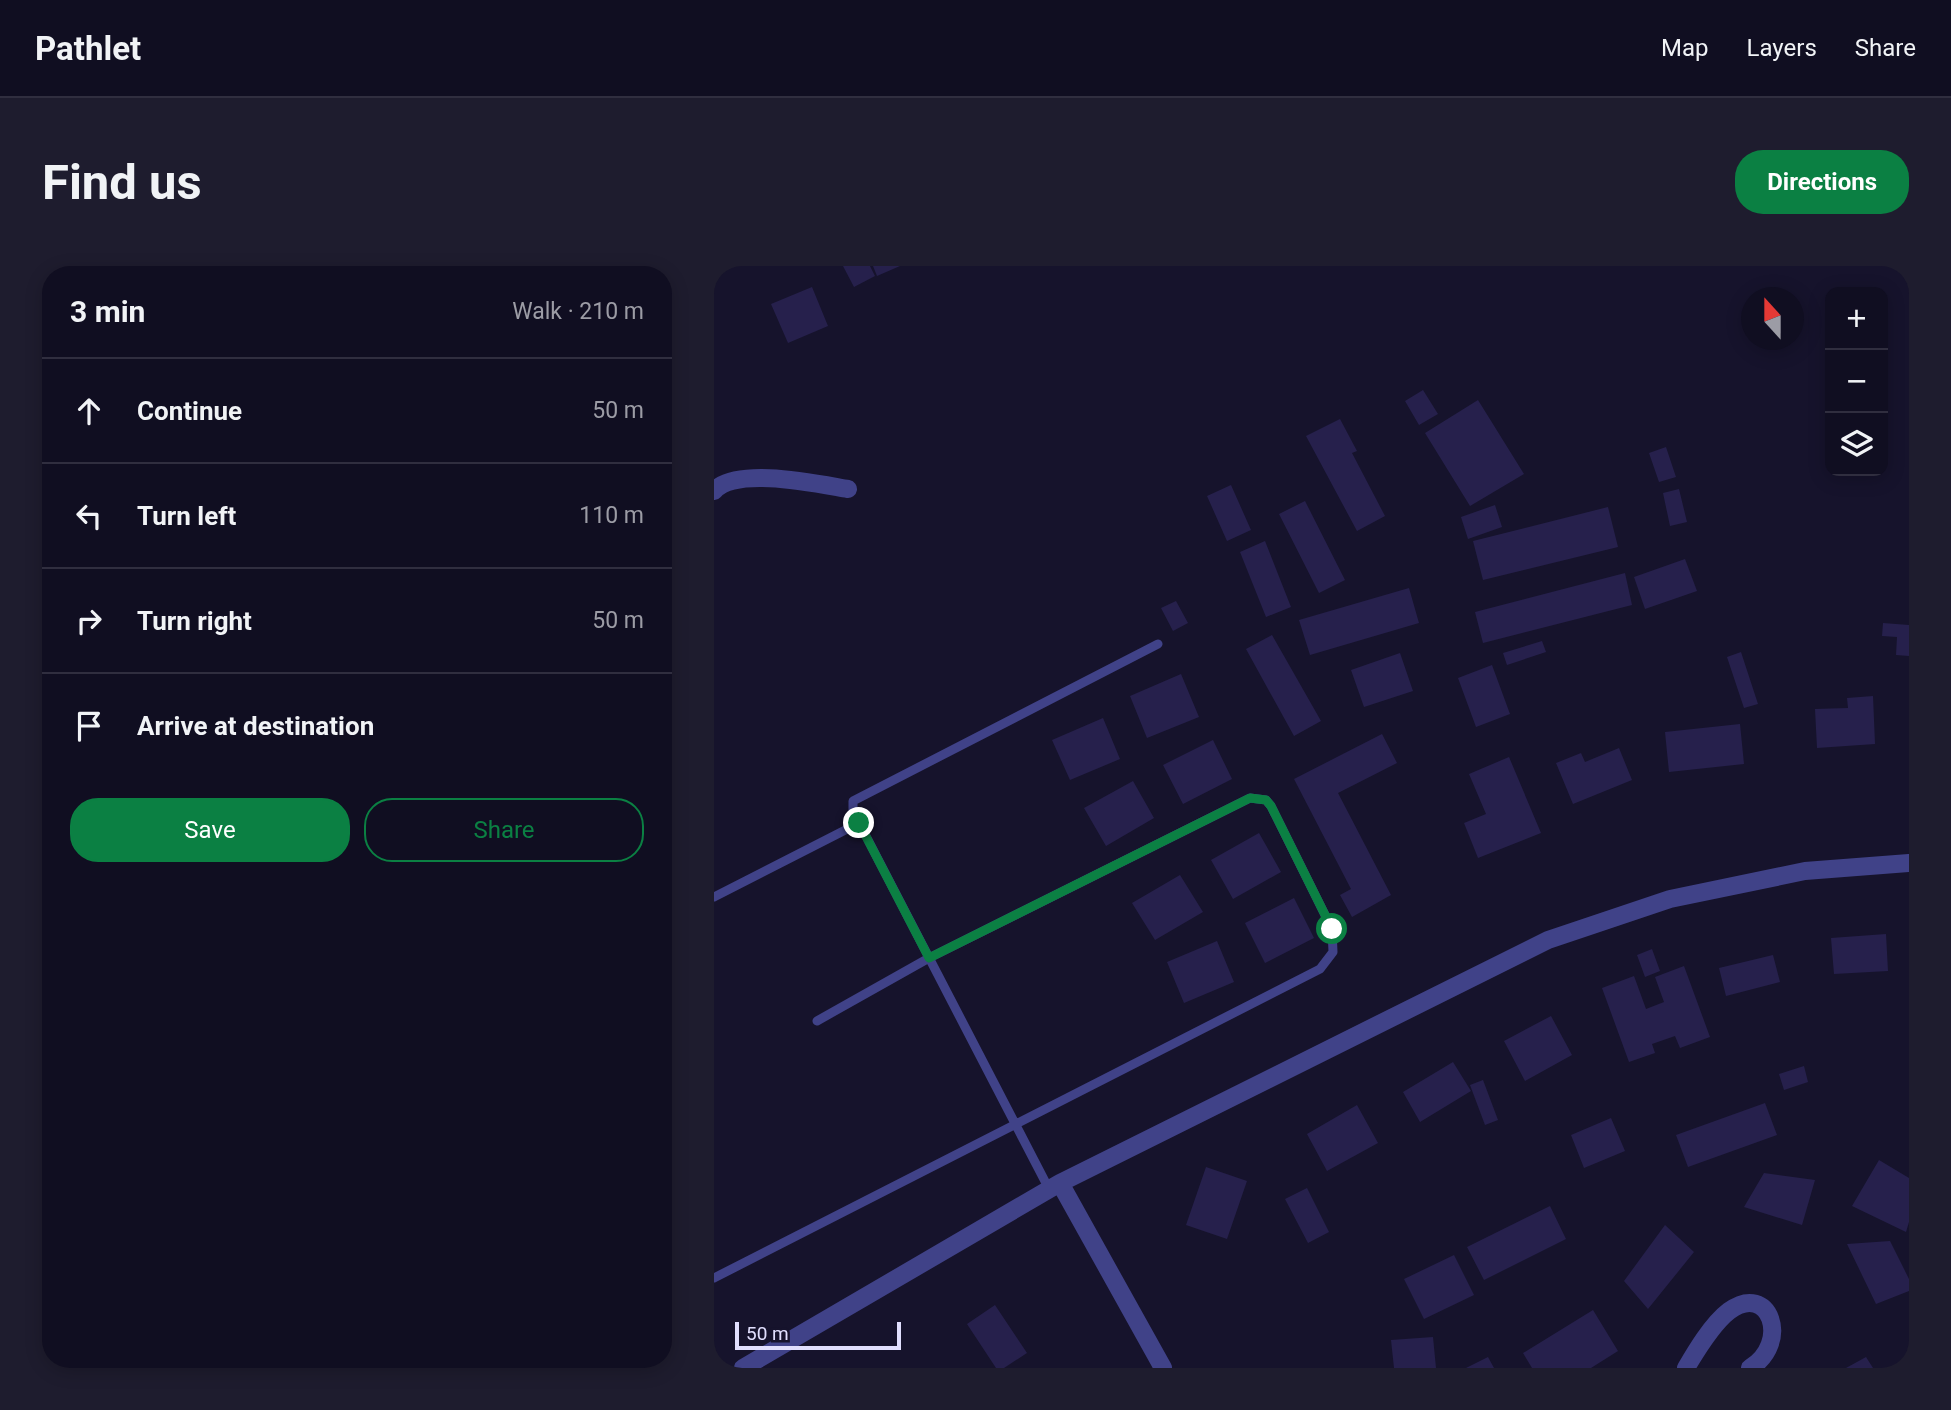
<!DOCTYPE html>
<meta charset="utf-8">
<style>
body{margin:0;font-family:Roboto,sans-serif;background:#1e1c2e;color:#f1f3f6}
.controls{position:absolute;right:21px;top:21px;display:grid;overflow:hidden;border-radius:14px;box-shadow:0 4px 18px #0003}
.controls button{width:63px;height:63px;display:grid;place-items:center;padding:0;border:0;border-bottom:2px solid #302e3f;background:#100e21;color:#f1f3f6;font:35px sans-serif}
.compass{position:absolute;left:1027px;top:21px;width:63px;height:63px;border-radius:50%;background:#100e21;box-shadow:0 4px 18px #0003;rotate:339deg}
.scale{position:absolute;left:21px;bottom:18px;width:166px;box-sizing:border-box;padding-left:7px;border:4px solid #e1dffe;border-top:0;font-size:19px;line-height:24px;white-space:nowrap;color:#e1dffe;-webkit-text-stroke:5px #16132c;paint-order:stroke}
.stop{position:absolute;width:21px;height:21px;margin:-16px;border:5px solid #0b8043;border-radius:50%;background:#fff}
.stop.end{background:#0b8043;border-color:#fff;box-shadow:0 2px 7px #0008}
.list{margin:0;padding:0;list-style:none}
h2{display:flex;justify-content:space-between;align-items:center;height:91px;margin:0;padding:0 28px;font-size:30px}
h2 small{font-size:23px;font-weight:400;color:#9c9ca5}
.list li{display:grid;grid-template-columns:46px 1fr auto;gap:21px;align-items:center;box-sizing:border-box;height:105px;padding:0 28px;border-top:2px solid #302e3f}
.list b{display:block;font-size:26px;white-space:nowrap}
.list em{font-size:23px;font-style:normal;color:#9c9ca5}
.actions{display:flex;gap:14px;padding:21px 28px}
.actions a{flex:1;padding:16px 0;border:2px solid #0b8043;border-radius:28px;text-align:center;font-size:24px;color:#0b8043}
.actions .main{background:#0b8043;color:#fff}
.icon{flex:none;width:38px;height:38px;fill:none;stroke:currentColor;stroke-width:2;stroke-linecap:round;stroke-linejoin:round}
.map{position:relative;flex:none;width:1195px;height:1102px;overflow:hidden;border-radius:28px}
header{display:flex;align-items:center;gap:42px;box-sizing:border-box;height:98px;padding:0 35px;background:#100e21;border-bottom:2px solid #302e3f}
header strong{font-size:33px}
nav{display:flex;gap:38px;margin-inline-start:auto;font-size:24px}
.intro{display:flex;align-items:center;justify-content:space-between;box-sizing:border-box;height:168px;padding:0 42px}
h1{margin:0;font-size:49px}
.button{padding:18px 32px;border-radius:28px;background:#0b8043;color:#fff;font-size:24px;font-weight:700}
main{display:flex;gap:42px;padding:0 42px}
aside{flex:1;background:#100e21;border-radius:28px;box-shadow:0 4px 18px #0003}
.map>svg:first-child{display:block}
</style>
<header>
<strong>Pathlet</strong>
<nav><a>Map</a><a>Layers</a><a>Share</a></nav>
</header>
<div class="intro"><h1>Find us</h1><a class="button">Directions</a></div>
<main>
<aside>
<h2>3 min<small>Walk · 210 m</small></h2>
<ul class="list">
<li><svg class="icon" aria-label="ahead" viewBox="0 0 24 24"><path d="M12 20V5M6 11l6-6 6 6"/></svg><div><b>Continue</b></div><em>50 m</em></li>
<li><svg class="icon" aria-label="left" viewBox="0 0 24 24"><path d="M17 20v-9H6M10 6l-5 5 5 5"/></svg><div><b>Turn left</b></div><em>110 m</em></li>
<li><svg class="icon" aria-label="right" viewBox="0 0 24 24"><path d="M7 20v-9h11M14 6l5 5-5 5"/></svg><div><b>Turn right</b></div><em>50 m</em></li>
<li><svg class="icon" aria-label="arrive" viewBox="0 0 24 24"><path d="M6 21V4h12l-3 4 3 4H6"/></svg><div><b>Arrive at destination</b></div></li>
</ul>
<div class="actions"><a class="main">Save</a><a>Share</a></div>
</aside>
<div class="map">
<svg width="1195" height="1102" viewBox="0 0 1195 1102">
<rect width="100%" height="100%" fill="#16132c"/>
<!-- building -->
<path fill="#26204c" d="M 129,0 L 156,0 L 161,10 L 140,21 Z
M 159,0 L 186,0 L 163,10 Z
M 98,21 L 114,60 L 74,77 L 57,38 Z
M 709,124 L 724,148 L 705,159 L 691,135 Z
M 764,134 L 810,208 L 756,240 L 711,167 Z
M 626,153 L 643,185 L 638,187 L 671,250 L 643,265 L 592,170 Z
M 952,181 L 962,211 L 945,216 L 935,187 Z
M 517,219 L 537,264 L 513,275 L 493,230 Z
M 965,223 L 973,256 L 956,260 L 949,227 Z
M 591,235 L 631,314 L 605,327 L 565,248 Z
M 781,239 L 788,261 L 754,273 L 747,251 Z
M 894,241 L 904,281 L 769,314 L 759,275 Z
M 551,275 L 577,341 L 552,351 L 526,286 Z
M 971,293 L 983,325 L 931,343 L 920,311 Z
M 911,307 L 918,339 L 769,377 L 761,346 Z
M 695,322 L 705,357 L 596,389 L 585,354 Z
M 462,335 L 474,357 L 459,365 L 447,342 Z
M 1169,357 L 1195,359 L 1195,390 L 1182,389 L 1183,371 L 1168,370 Z
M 558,369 L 607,455 L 580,470 L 532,383 Z
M 828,375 L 832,386 L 793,399 L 789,387 Z
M 1027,386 L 1044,438 L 1030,442 L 1013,391 Z
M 686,387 L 699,425 L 650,441 L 637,404 Z
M 778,399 L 796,448 L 762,461 L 744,412 Z
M 467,408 L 485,451 L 433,472 L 416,430 Z
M 1159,430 L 1161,478 L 1103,482 L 1101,443 L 1134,442 L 1133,432 Z
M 389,452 L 406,493 L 356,514 L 338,474 Z
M 1026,458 L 1030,498 L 955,506 L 951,466 Z
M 668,468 L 683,497 L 624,527 L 677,629 L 638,651 L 626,629 L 637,623 L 580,513 Z
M 499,474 L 518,513 L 469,538 L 449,499 Z
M 905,482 L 918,514 L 859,538 L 842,497 L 867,487 L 871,496 Z
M 795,491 L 827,567 L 764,592 L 750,557 L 772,548 L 755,508 Z
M 419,515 L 440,552 L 392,580 L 370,542 Z
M 545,567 L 567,606 L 519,633 L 497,594 Z
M 466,609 L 489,646 L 441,674 L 418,637 Z
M 580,632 L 600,672 L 551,697 L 531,657 Z
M 1172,668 L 1174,705 L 1120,708 L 1117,672 Z
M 503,675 L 520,716 L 470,737 L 453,696 Z
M 938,683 L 946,705 L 931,711 L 923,689 Z
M 1059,689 L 1066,716 L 1012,730 L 1005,702 Z
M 970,700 L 996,771 L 966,782 L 961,770 L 938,778 L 941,787 L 915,796 L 888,722 L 920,710 L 932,743 L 950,736 L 941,711 Z
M 837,750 L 858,789 L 811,815 L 790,775 Z
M 739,796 L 757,825 L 706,856 L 689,826 Z
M 1090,800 L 1094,816 L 1070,824 L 1065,808 Z
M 769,814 L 784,854 L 771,859 L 756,819 Z
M 1051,837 L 1063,869 L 974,901 L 962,869 Z
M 643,839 L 664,877 L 613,905 L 593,868 Z
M 897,852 L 911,885 L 870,902 L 857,869 Z
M 1165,894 L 1195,912 L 1195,956 L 1192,966 L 1138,940 Z
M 492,901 L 533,915 L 513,973 L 472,959 Z
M 1050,907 L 1101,914 L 1088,959 L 1030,941 Z
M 593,922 L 615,966 L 594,977 L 571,933 Z
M 836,940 L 852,973 L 770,1014 L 753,981 Z
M 951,959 L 980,986 L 934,1043 L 910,1015 Z
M 1176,975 L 1195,1013 L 1195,1025 L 1162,1038 L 1133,978 Z
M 740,989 L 760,1029 L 710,1053 L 690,1013 Z
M 281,1039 L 313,1087 L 290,1102 L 282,1102 L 253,1058 Z
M 879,1044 L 904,1085 L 877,1102 L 818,1102 L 809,1087 Z
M 719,1071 L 722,1102 L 680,1102 L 677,1074 Z
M 774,1091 L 780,1102 L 752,1102 Z
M 1152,1091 L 1159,1102 L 1132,1102 Z"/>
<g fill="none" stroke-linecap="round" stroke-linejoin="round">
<!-- lane -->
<path stroke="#404288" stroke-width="9" d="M 0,631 L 145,557
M 335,923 L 139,545 L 139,535 L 444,378
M 0,1012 L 606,703 L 619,686 L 618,663 L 557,540 L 552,534 L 536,532 L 215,692 L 103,755"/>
<!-- street -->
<path stroke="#404288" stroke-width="18" d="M 0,225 C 22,200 104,218 134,223
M 346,917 L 449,1102
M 29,1102 L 346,917 L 834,674 L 956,633 L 1091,605 L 1195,597
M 972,1102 C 982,1085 998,1058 1015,1045 C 1056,1015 1077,1077 1036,1102"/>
</g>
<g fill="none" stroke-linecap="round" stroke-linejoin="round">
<!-- route -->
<path stroke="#0b8043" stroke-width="9" d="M 145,557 L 215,692 L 536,532 L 552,534 L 557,540 L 618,663"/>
</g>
</svg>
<div class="controls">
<button>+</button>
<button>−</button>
<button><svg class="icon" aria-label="layers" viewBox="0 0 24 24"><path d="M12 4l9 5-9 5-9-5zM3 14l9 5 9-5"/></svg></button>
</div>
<svg class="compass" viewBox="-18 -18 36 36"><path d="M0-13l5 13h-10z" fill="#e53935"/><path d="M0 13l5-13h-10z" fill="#9c9ca5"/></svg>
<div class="scale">50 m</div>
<div class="stop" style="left:618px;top:663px"></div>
<div class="stop end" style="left:145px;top:557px"></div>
</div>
</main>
